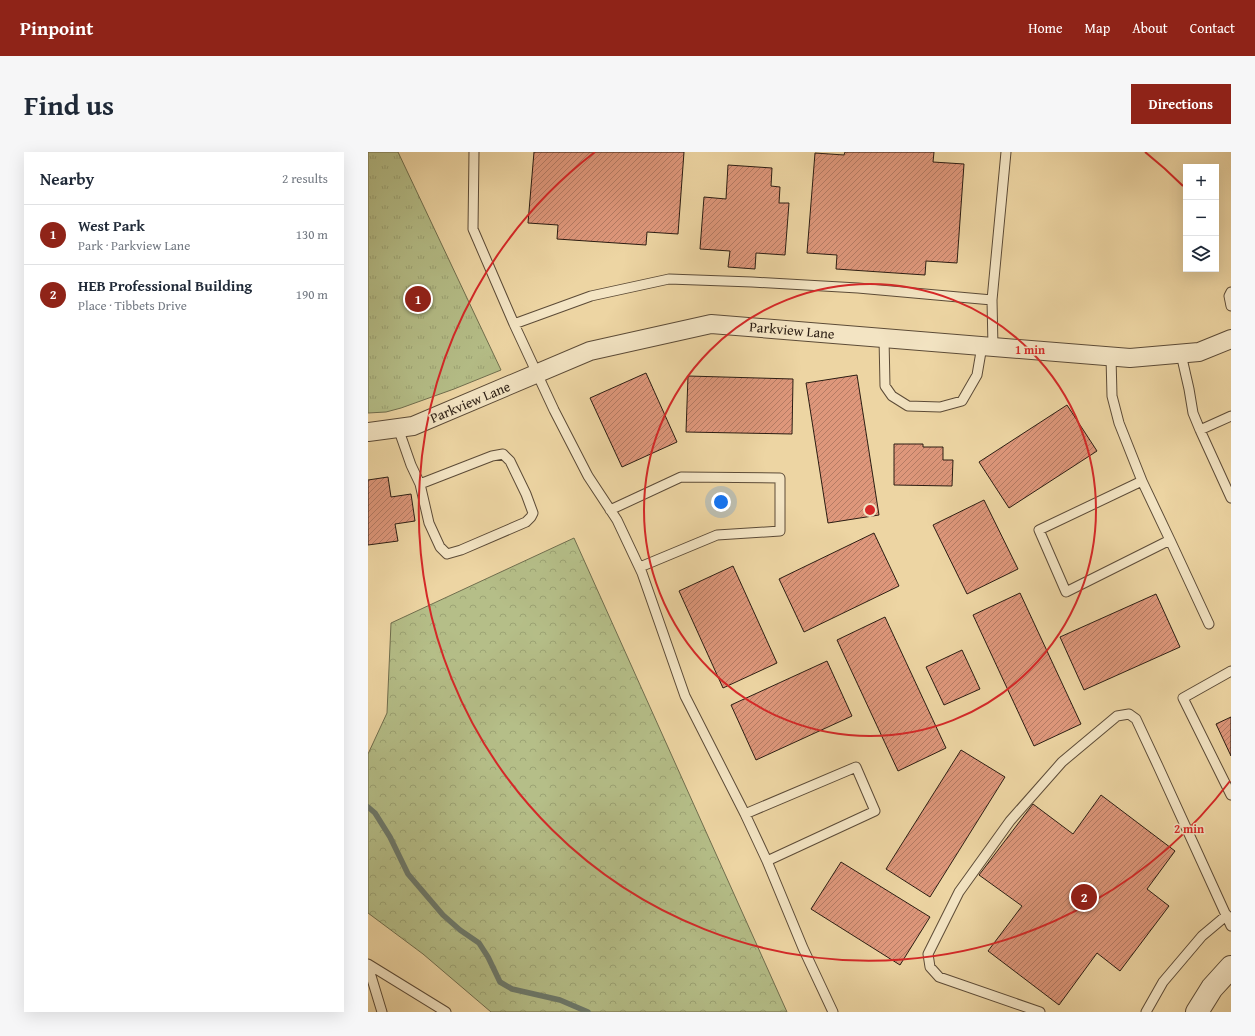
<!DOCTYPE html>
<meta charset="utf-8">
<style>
body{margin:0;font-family:"Gentium Book Plus",serif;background:#f6f6f7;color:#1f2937}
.controls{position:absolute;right:12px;top:12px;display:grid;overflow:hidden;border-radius:0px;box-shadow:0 4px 16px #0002}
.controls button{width:36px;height:36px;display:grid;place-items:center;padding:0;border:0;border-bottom:1px solid #e0e1e3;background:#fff;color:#1f2937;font:20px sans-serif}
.you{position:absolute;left:353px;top:350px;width:14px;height:14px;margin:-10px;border:3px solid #fff;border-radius:50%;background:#1a73e8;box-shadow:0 0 0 6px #1a73e833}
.badge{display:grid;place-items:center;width:26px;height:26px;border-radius:50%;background:#8f2418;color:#fff;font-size:13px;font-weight:700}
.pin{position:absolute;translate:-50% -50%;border:2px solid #fff;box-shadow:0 1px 4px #0006}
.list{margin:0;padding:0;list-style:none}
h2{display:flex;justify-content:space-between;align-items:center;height:52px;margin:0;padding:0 16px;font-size:17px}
h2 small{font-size:13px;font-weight:400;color:#747a83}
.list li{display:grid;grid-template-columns:26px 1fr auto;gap:12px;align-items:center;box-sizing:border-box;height:60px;padding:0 16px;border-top:1px solid #e0e1e3}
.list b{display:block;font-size:15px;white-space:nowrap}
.list p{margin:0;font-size:13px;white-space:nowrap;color:#747a83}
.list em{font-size:13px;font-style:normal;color:#747a83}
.icon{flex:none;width:22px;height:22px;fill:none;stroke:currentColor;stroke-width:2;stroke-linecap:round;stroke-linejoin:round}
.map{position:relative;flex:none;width:863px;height:860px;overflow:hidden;border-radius:0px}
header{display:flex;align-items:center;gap:24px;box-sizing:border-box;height:56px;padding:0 20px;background:#8f2418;color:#fff}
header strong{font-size:19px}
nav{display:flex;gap:22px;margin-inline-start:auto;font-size:14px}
.intro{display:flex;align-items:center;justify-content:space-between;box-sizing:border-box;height:96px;padding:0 24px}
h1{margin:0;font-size:28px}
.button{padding:10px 18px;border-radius:0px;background:#8f2418;color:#fff;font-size:14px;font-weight:700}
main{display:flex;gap:24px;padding:0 24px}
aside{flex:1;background:#fff;border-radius:0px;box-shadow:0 4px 16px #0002}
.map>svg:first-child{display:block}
</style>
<header>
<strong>Pinpoint</strong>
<nav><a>Home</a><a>Map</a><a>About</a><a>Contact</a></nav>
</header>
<div class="intro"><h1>Find us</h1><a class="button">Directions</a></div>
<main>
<aside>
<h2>Nearby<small>2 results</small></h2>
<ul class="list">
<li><span class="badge">1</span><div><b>West Park</b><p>Park · Parkview Lane</p></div><em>130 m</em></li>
<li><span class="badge">2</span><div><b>HEB Professional Building</b><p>Place · Tibbets Drive</p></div><em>190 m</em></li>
</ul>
</aside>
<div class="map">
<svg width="863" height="860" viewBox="0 0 863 860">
<defs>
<pattern id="forest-crowns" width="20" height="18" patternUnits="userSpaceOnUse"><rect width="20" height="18" fill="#b5be88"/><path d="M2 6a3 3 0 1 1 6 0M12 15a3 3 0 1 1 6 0" fill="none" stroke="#9ca374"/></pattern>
<pattern id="park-tufts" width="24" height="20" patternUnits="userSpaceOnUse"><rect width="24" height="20" fill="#b5be88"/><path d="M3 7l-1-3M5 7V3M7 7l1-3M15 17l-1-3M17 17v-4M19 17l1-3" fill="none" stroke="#9ca374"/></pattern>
<pattern id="building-hatch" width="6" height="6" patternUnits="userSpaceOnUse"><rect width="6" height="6" fill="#de977b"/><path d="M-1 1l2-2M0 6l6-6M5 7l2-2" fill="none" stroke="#b47b64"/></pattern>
</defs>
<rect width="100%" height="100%" fill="#edd5a3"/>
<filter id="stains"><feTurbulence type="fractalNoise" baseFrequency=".005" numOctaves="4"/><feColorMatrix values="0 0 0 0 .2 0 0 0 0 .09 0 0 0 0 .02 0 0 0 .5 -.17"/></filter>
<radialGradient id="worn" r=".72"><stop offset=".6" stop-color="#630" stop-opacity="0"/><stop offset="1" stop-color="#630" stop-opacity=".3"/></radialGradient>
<!-- forest -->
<path fill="url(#forest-crowns)" stroke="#706e4e" d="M 206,386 L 419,860 L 123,860 L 55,802 L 0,761 L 0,602 L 19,561 L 23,471 Z"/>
<!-- park -->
<path fill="url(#park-tufts)" stroke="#706e4e" d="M 0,0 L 30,0 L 133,218 L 86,237 L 33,256 L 18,260 L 0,261 Z"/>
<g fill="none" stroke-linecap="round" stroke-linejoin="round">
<!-- stream -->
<path stroke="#6d7a6c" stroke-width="5.5" d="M 0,655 L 7,661 L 22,685 L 40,722 L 75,763 L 92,778 L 111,791 L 120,805 L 132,830 L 144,837 L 192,848 L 220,860"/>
</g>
<!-- building -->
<path fill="url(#building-hatch)" stroke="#2b1d13" d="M 166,0 L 316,0 L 310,82 L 279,80 L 278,93 L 189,87 L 190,73 L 160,71 Z
M 477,0 L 566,0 L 565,10 L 596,12 L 589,111 L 558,109 L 557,123 L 468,117 L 469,103 L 439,101 L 447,1 L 476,3 Z
M 360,13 L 404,16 L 403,34 L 412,35 L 411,51 L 421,51 L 417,103 L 388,101 L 387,117 L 360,115 L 362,99 L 332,97 L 336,45 L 358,47 Z
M 278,221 L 309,290 L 254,315 L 222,246 Z
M 489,223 L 511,363 L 460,371 L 438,231 Z
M 320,224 L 425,227 L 424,282 L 318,280 Z
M 699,253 L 729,299 L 641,356 L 611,310 Z
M 526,292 L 555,292 L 555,295 L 575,295 L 575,308 L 585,308 L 584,334 L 526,333 Z
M 20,325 L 23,345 L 43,342 L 47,369 L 27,372 L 30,389 L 0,393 L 0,328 Z
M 616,348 L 650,417 L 599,442 L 565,373 Z
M 506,381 L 531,434 L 436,480 L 411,427 Z
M 365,414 L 409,511 L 355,536 L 311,439 Z
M 652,441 L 713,572 L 666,594 L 605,463 Z
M 788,442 L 812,495 L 716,538 L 692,485 Z
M 517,465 L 578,596 L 530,619 L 469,488 Z
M 594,498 L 612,537 L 576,553 L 558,515 Z
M 459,509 L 484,564 L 388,608 L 363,553 Z
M 863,565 L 863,604 L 848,572 Z
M 593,598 L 637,625 L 562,745 L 518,717 Z
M 733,643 L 807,699 L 779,737 L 801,754 L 752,819 L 729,801 L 691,853 L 620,799 L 654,754 L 611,723 L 665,652 L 705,682 Z
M 473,710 L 562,765 L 532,813 L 443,757 Z"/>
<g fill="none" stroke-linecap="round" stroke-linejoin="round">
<!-- service casing -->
<g stroke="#5c4b37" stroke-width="11">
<path id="service" d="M 106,0 L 105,77 L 146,172 L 223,144 L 301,127 L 384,130 L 490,136 L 624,148
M 863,140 L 861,144 L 863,154
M 146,172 L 186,258 L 220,324 L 249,368 L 274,421 L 317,544 L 377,662 L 399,709 L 435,796 L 465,860
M 516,186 L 517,234 L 524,244 L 540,254 L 572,255 L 594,249 L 609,223 L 614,194
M 625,195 L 624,148 L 638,0
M 813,202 L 821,237 L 825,261 L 832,278
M 743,205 L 744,244 L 751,271 L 774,329 L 671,378 L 698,440 L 802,388 L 774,329
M 863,264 L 832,278 L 863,346
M 30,276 L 43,313 L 52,332 L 61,371 L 72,395 L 79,402 L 93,398 L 158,370 L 163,365 L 165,361 L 158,342 L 142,309 L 135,302 L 124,304 L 52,332
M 242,358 L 313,325 L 412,326 L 412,379 L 349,383 L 272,415
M 802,388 L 841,472
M 863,519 L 815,546 L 863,643
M 377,662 L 488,615 L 507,659 L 399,709
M 0,812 L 78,860
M 0,814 L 14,860
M 672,860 L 571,825 L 562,815 L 560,802 L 591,740 L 642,669 L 694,610 L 749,564 L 761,562 L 768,567 L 790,614 L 863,774
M 778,860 L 795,830 L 834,784 L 859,763"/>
</g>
<!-- minor casing -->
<g stroke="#5c4b37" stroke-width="20">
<path id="minor" d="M 0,280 L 45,274 L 222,199 L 343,172 L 762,206 L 831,200 L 863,187"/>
</g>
<!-- tertiary casing -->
<g stroke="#5c4b37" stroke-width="24">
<path id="tertiary" d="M 829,860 L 844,836 L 863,815"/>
</g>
<!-- service -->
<use href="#service" stroke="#f3e4c3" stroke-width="9"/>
<!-- minor -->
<use href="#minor" stroke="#f3e4c3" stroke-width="18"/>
<!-- tertiary -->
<use href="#tertiary" stroke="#f3e4c3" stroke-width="22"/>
</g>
<!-- distance rings -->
<g fill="none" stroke="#d62828" stroke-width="2">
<circle cx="502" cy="358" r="226"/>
<path d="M862 629A451 451 0 1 1 227 0M777 0A451 451 0 0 1 815 34"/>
</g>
<g text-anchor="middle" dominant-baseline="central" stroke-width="3" stroke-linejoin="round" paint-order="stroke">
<!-- street labels -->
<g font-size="14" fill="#2b1d13" stroke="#f3e4c3">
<text transform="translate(424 178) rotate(5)">Parkview Lane</text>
<text transform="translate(102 250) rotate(-23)">Parkview Lane</text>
</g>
</g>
<circle cx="502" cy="358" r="6" fill="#d62828" stroke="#f3e4c3" stroke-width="2"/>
<g font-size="12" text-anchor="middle" font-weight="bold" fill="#d62828" stroke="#f3e4c3" stroke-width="3" stroke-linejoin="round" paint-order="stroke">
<text x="662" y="202">1 min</text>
<text x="821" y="681">2 min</text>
</g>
<rect width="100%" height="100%" filter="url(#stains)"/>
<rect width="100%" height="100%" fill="url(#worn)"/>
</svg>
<div class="controls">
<button>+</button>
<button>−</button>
<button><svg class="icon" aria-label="layers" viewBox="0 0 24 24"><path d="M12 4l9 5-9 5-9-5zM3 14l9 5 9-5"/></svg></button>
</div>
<div class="you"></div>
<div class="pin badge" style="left:50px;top:147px">1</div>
<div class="pin badge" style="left:716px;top:745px">2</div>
</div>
</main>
